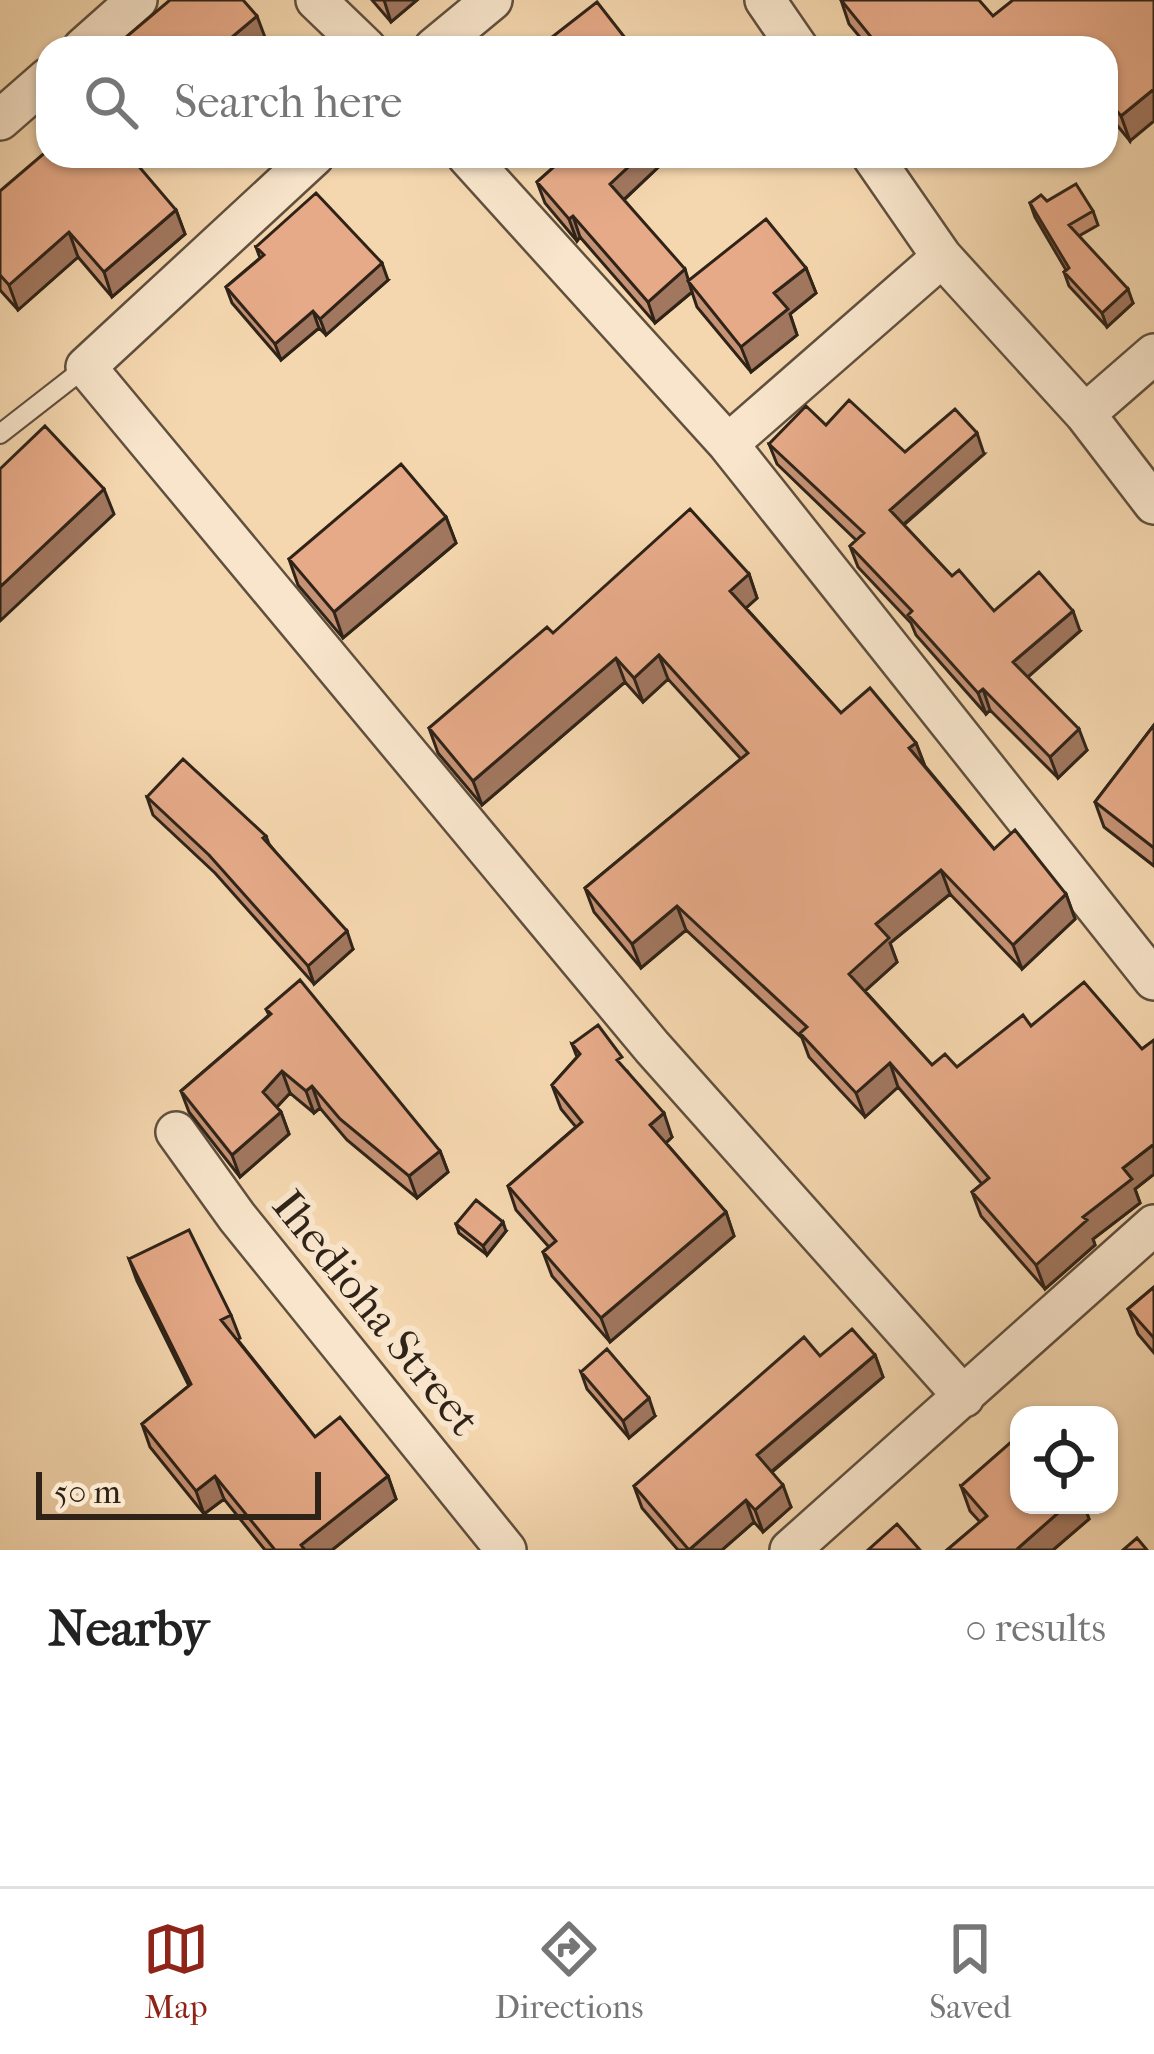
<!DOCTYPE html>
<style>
body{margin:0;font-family:"IM FELL French Canon",serif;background:#f6f6f6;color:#222}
.controls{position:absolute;right:36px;bottom:36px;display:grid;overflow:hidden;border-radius:24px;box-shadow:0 3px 9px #0004}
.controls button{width:108px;height:108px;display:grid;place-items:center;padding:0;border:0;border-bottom:3px solid #e0e0e0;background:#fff;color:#222;font:60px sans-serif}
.scale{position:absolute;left:36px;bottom:30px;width:285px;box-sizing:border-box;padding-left:12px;border:6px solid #2f2318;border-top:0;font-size:33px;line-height:42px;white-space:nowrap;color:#2f2318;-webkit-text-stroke:9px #f8e5cb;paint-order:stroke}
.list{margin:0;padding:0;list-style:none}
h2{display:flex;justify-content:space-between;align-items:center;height:156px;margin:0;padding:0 48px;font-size:51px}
h2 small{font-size:39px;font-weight:400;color:#767676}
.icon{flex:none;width:66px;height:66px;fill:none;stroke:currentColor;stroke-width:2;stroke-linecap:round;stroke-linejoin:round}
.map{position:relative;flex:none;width:1154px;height:1550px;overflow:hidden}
.search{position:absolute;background:#fff;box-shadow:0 3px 9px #0004;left:36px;right:36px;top:36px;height:132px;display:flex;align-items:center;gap:30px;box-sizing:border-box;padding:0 42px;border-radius:36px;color:#767676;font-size:45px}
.sheet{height:336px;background:#fff}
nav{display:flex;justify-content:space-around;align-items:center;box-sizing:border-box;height:168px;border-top:3px solid #e0e0e0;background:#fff;font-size:33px;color:#767676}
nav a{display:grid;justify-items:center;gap:6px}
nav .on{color:#8f2418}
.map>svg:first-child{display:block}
</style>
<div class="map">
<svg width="1154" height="1550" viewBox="0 0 1154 1550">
<rect width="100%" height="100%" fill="#f5d7af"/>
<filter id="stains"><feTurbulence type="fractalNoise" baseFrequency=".00167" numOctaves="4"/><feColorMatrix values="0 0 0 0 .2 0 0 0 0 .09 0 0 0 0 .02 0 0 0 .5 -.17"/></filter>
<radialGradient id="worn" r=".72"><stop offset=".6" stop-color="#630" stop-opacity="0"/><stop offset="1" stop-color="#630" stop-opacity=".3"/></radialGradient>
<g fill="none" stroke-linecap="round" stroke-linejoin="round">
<!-- service casing -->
<g stroke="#60503e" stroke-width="22">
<path id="service" d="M 0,434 L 86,367"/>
</g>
<!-- minor casing -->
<g stroke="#60503e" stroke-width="44">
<path id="minor" d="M 316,0 L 366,48
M 765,0 L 798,48
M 83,48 L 137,0
M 434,48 L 492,0
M 0,120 L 48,78
M 314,156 L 86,367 L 652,1047 L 964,1397
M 467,156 L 728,444 L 1154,980
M 872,156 L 942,257 L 1085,414 L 1154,504
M 1085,414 L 1154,354
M 728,444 L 942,257
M 176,1132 L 237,1217 L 506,1550
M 790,1550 L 1154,1225"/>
</g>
<!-- service -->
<use href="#service" stroke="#f8e5cb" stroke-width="18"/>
<!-- minor -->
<use href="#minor" stroke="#f8e5cb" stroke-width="39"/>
</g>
<!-- wall -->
<path fill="#c69275" stroke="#2f2318" stroke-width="3" d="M 372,0 L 417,0 L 391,22 Z
M 841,0 L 993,16 L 1154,0 L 1130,141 L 1112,119 L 1106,124 L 1106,48 L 869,48 L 849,24 Z
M 549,156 L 670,156 L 624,200 L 689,280 L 806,268 L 816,293 L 790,314 L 797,335 L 751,372 L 697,307 L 692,292 L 655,323 L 580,237 L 577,241 L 545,203 L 537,182 L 557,164 Z
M 0,191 L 176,210 L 185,234 L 112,297 L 78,257 L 18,310 L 0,290 Z
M 1047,201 L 1093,211 L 1098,225 L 1079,236 L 1133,303 L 1107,327 L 1069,286 L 1064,272 L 1066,270 L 1035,217 L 1030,203 Z
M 256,247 L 388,280 L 326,335 L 319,328 L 281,360 L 232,303 L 226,287 L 260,258 Z
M 769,444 L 905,452 L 984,454 L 904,525 L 952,576 L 994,611 L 1080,631 L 1028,677 L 1087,750 L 1058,778 L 990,710 L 986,714 L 916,635 L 911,623 L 858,567 L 850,546 L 856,540 L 777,464 Z
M 446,517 L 456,543 L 343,638 L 298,585 L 289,559 Z
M 749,574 L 757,598 L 746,608 L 841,713 L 916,743 L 925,766 L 994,849 L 1066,894 L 1075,919 L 1022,969 L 950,894 L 890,943 L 897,962 L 865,991 L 932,1065 L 957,1067 L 1031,1026 L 1142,1049 L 1154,1040 L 1154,1174 L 1135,1189 L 1140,1203 L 1093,1239 L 1095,1245 L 1045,1289 L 981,1216 L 972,1192 L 982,1184 L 898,1087 L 865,1117 L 809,1057 L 802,1038 L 686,930 L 641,968 L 594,912 L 585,888 L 741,759 L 668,679 L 643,702 L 625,682 L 482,805 L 438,753 L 429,728 L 553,633 Z
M 1154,725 L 1154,866 L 1104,827 L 1095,802 Z
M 147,797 L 266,836 L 269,844 L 353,949 L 314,984 L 215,873 L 153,815 Z
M 266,1009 L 440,1151 L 448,1172 L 417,1198 L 347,1140 L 320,1108 L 314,1113 L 290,1093 L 277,1107 L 281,1112 L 289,1134 L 240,1177 L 189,1112 L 181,1091 L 269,1015 Z
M 572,1044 L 627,1071 L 672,1137 L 666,1143 L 726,1212 L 734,1236 L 610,1342 L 552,1276 L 543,1252 L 549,1247 L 516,1210 L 508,1186 L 576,1127 L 561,1109 L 552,1085 L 577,1057 Z
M 456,1224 L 506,1231 L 487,1255 L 459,1233 Z
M 129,1259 L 231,1315 L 240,1338 L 237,1339 L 315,1437 L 388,1476 L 396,1499 L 332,1550 L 265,1550 L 224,1499 L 204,1514 L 150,1447 L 142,1424 L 189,1386 L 137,1281 Z
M 1154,1287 L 1154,1353 L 1138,1334 L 1128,1309 Z
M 875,1355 L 883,1377 L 772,1472 L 791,1507 L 763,1532 L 754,1522 L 722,1550 L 678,1550 L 642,1508 L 634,1486 L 820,1356 Z
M 581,1372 L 655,1416 L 629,1438 L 587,1389 Z
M 961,1486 L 1019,1505 L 1084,1505 L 1089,1519 L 1053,1550 L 947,1550 L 980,1522 L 970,1511 Z"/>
<!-- shaded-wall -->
<path fill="#a1775f" stroke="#2f2318" stroke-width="3" d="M 384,0 L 417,0 L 391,22 Z
M 257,16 L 266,40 L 257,48 L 219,48 Z
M 1154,89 L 1154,121 L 1130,141 L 1121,116 Z
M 1106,102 L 1112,119 L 1106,124 Z
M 640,156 L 670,156 L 618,205 L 610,184 Z
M 176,210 L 185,234 L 112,297 L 104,272 Z
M 573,216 L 580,237 L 577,241 L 569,219 Z
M 69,232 L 78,257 L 18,310 L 9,285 Z
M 382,263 L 388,280 L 326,335 L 320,319 Z
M 806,268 L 816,293 L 790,314 L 797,335 L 751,372 L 741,347 L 774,293 Z
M 685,269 L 692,292 L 655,323 L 648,302 Z
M 1128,289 L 1133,303 L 1107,327 L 1102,313 Z
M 313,311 L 319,328 L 281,360 L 275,344 Z
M 977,433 L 984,454 L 897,530 L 890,510 Z
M 104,489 L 114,514 L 0,621 L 0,587 Z
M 446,517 L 456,543 L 343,638 L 334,612 Z
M 749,574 L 757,598 L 738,615 L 730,591 Z
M 1073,611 L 1080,631 L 1021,683 L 1013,662 Z
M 659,655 L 668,679 L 643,702 L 634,678 Z
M 616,658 L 625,682 L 482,805 L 473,781 Z
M 983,689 L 990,710 L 986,714 L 978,693 Z
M 1079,729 L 1087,750 L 1058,778 L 1050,757 Z
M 916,743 L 925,767 L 909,748 Z
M 941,870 L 950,894 L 890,943 L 897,962 L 857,998 L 849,974 L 876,924 Z
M 1066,894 L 1075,919 L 1022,969 L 1013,945 Z
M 677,906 L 686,930 L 641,968 L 632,944 Z
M 347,931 L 353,949 L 314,984 L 308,966 Z
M 890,1063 L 898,1087 L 865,1117 L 856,1093 Z
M 282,1071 L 290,1093 L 271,1113 L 263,1092 Z
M 312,1086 L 320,1108 L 314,1113 L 306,1091 Z
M 281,1112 L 289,1134 L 240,1177 L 232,1155 Z
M 664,1113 L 672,1137 L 659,1149 L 650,1125 Z
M 1154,1144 L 1154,1174 L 1135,1189 L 1140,1203 L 1093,1239 L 1095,1245 L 1045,1289 L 1036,1265 L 1083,1217 L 1123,1168 Z
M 440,1151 L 448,1172 L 417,1198 L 409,1176 Z
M 726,1212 L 734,1236 L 610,1342 L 601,1318 Z
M 503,1222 L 506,1231 L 487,1255 L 483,1246 Z
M 875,1355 L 883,1377 L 765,1477 L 757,1455 Z
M 649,1398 L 655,1416 L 629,1438 L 623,1421 Z
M 215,1476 L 224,1499 L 204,1514 L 196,1491 Z
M 388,1476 L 396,1499 L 332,1550 L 303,1550 L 301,1545 Z
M 783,1485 L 791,1507 L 763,1532 L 755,1510 Z
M 746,1500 L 754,1522 L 722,1550 L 689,1550 Z
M 1067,1505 L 1084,1505 L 1089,1519 L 1053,1550 L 1016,1550 Z"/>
<!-- building -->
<path fill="#e6aa88" stroke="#2f2318" stroke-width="3" d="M 170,0 L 243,0 L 257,16 L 219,48 L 113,48 Z
M 841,0 L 979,0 L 993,16 L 1013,0 L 1154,0 L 1154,89 L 1121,116 L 1106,98 L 1106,48 L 880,48 Z
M 597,2 L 633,48 L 538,48 Z
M 48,150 L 48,156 L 130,156 L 176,210 L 104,272 L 69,232 L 9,285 L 0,275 L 0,191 Z
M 562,156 L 640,156 L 610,184 L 685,269 L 648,302 L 573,216 L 569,219 L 537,182 L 564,158 Z
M 1076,184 L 1093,211 L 1069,225 L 1128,289 L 1102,313 L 1064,272 L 1069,268 L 1030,203 L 1041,195 L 1047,201 Z
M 316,193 L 382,263 L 320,319 L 313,311 L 275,344 L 226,287 L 264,255 L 256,247 Z
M 766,219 L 806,268 L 774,293 L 788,309 L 741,347 L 688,281 Z
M 849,400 L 905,452 L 955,409 L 977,433 L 890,510 L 952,576 L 959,570 L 994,611 L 1039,572 L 1073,611 L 1013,662 L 1079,729 L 1050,757 L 983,689 L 978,693 L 908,615 L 912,611 L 850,546 L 864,533 L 769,444 L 806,406 L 826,425 Z
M 45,426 L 104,489 L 0,587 L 0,469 Z
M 401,464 L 446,517 L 334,612 L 289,559 Z
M 690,509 L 749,574 L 730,591 L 841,713 L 870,688 L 916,743 L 909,748 L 994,849 L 1015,830 L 1066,894 L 1013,945 L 941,870 L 876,924 L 889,938 L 849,974 L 932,1065 L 945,1054 L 957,1067 L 1023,1015 L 1031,1026 L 1084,982 L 1142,1049 L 1154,1040 L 1154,1144 L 1123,1168 L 1132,1179 L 1083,1217 L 1087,1220 L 1036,1265 L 972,1192 L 989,1178 L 890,1063 L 856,1093 L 800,1033 L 807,1027 L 677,906 L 632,944 L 585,888 L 748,753 L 659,655 L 634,678 L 616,658 L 473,781 L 429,728 L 547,627 L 553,633 Z
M 1154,725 L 1154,848 L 1095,802 Z
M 183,759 L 266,836 L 263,838 L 347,931 L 308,966 L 209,855 L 147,797 Z
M 300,980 L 440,1151 L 409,1176 L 340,1119 L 312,1086 L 306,1091 L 282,1071 L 263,1092 L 281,1112 L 232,1155 L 181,1091 L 271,1014 L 266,1009 Z
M 598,1025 L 622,1057 L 617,1060 L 664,1113 L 650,1125 L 726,1212 L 601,1318 L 543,1252 L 556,1241 L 508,1186 L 582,1122 L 552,1085 L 580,1054 L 572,1044 Z
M 476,1200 L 503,1222 L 483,1246 L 456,1224 Z
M 189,1230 L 231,1315 L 221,1320 L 315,1437 L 340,1417 L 388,1476 L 301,1545 L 305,1550 L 275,1550 L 215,1476 L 196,1491 L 142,1424 L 191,1384 L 129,1259 Z
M 1154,1287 L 1154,1338 L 1128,1309 Z
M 852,1329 L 875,1355 L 757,1455 L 783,1485 L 755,1510 L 746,1500 L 689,1550 L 634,1486 L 804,1337 L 820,1356 Z
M 607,1349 L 649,1398 L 623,1421 L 581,1372 Z
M 1019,1435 L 1019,1505 L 1067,1505 L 1016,1550 L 947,1550 L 987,1516 L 961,1486 Z
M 897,1524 L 920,1550 L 868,1550 Z
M 1137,1538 L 1147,1550 L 1123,1550 Z"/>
<g text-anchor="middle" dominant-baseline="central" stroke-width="12" stroke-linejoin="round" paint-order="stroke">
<!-- street labels -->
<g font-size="45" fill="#2f2318" stroke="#f8e5cb">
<text transform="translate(376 1313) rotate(51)">Ihedioha Street</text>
</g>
</g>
<rect width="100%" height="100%" filter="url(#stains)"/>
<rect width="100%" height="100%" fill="url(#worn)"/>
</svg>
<div class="controls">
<button><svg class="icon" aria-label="locate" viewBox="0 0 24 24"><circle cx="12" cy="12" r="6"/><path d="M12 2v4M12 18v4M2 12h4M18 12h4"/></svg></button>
</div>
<div class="scale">50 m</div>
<div class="search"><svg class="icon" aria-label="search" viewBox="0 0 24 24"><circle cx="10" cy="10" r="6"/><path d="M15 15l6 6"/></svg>Search here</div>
</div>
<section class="sheet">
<h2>Nearby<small>0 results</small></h2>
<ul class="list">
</ul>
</section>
<nav>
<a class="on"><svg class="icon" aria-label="map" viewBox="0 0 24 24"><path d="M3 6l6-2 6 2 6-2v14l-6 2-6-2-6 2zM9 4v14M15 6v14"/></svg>Map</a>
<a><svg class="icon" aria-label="directions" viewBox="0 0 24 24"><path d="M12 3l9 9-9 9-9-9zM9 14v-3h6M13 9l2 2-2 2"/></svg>Directions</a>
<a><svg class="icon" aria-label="saved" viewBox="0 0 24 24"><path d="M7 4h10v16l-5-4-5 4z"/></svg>Saved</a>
</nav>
